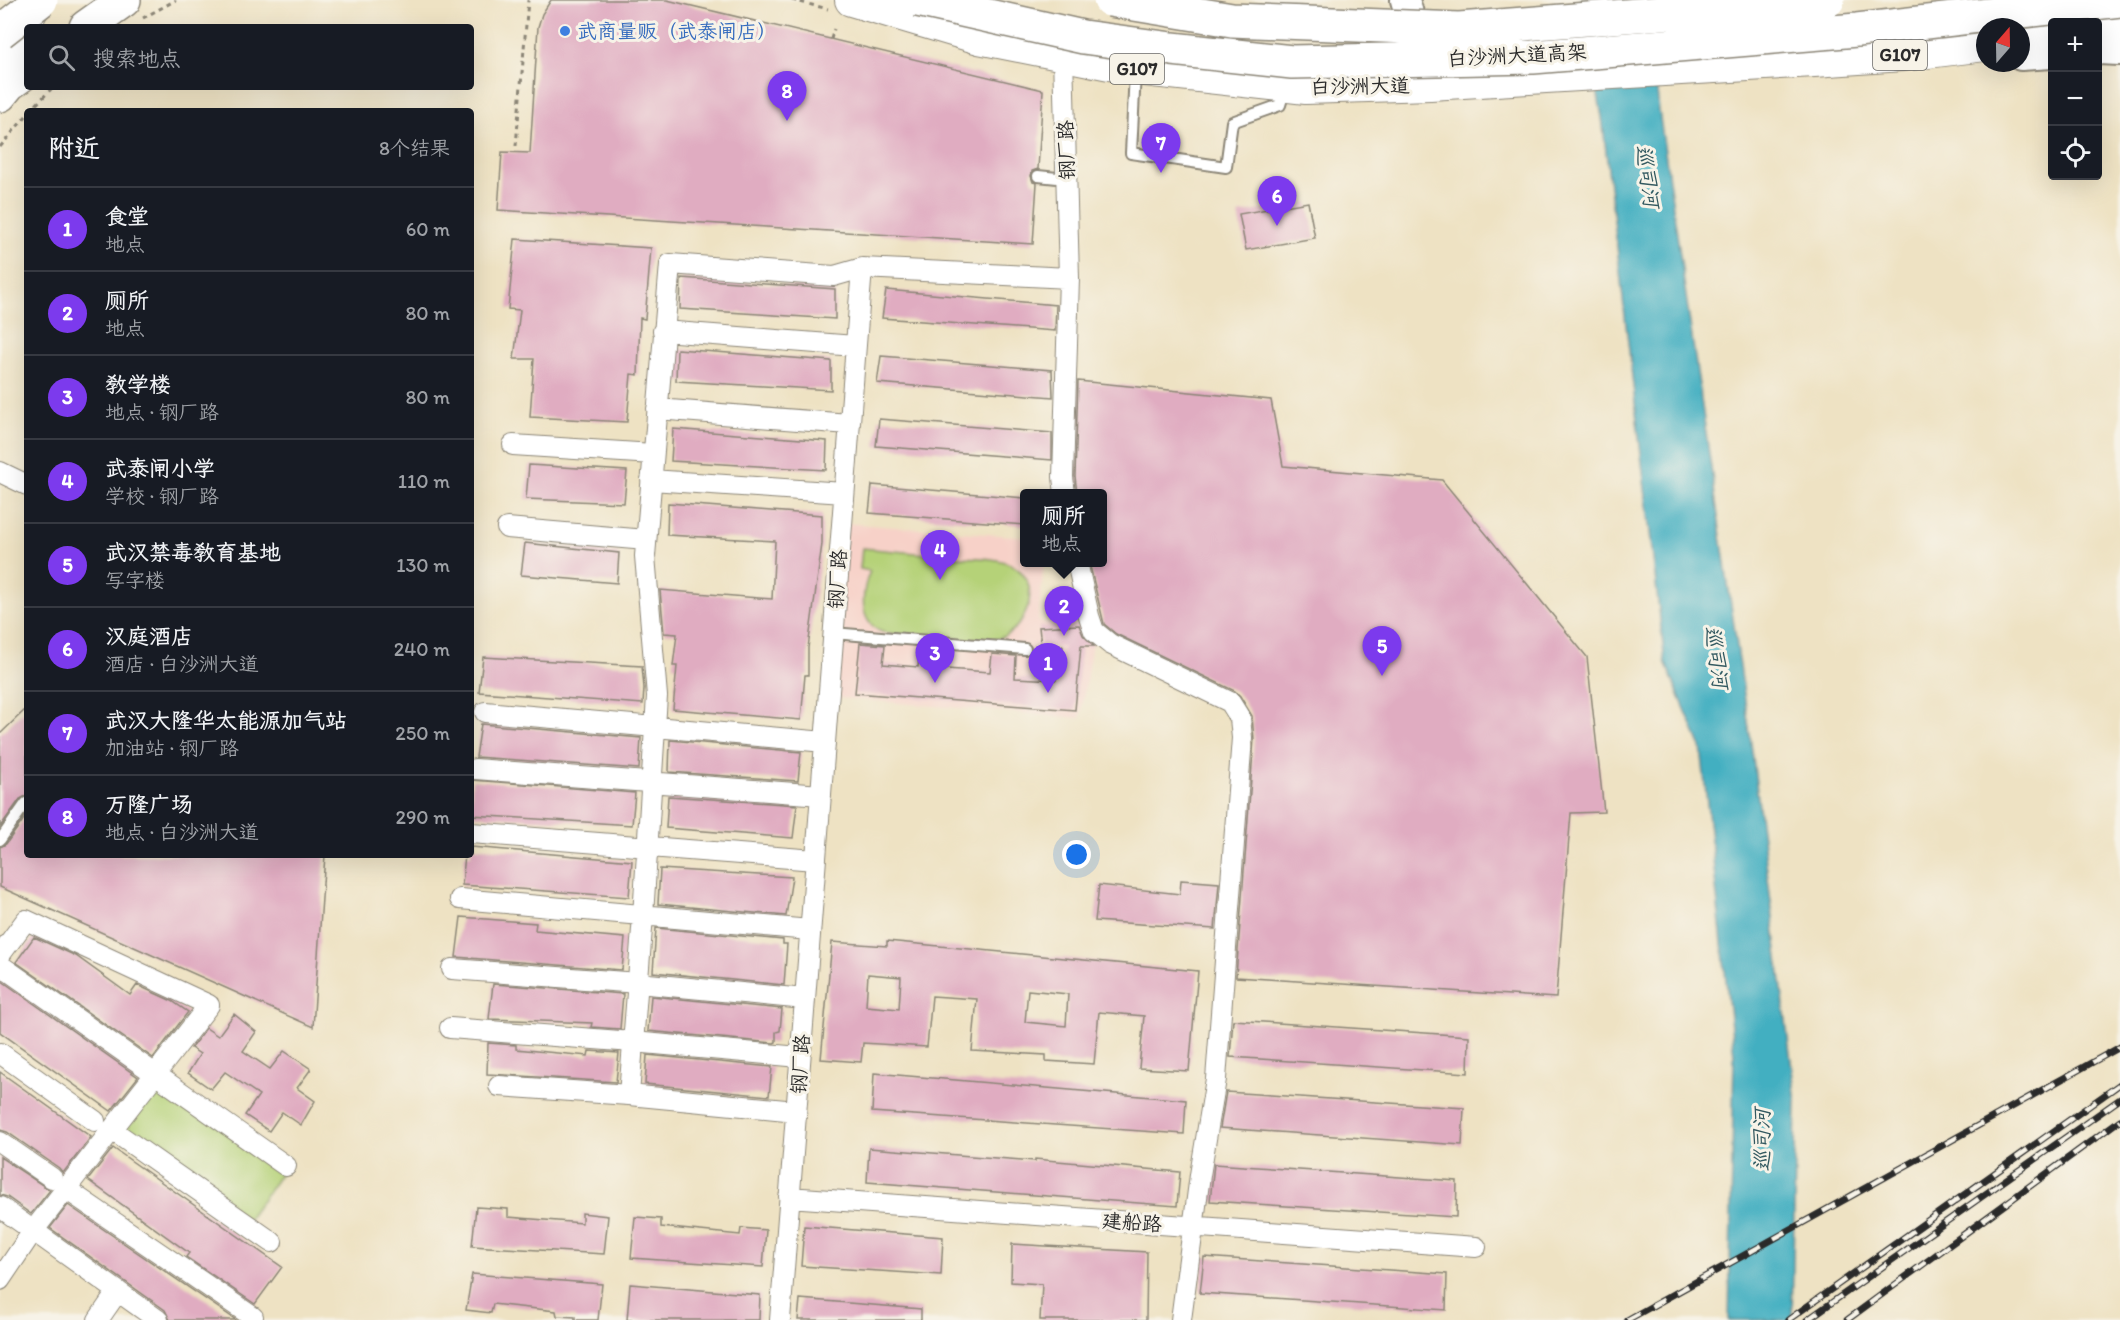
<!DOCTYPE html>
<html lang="zh">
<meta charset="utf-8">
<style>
body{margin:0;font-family:Itim,"LXGW WenKai TC",sans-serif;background:#20242c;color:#f1f3f6}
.controls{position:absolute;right:18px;top:18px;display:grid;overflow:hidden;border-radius:6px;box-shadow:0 6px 24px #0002}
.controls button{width:54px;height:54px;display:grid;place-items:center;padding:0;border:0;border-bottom:2px solid #363941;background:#171b24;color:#f1f3f6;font:30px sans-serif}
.compass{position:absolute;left:1976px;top:18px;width:54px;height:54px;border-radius:50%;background:#171b24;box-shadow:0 6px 24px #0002;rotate:20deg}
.you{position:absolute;left:1077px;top:855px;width:21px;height:21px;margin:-15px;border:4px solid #fff;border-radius:50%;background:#1a73e8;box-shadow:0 0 0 9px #1a73e833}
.badge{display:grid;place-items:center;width:39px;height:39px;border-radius:50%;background:#7c3aed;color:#fff;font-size:20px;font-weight:700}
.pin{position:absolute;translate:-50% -50px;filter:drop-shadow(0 2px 3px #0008)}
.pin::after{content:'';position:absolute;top:32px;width:21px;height:18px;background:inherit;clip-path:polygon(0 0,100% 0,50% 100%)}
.popup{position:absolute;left:1020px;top:489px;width:87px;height:78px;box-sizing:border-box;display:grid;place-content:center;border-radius:6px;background:#171b24;filter:drop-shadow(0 2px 4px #0005);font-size:20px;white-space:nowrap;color:#9ea1a6}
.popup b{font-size:22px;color:#f1f3f6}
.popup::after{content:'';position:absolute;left:50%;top:100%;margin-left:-12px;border:12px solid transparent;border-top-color:#171b24}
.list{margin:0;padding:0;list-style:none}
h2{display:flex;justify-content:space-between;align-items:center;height:78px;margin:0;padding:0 24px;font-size:26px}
h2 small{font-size:20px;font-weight:400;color:#9ea1a6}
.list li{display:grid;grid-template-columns:39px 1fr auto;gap:18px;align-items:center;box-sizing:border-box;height:84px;padding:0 24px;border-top:2px solid #363941}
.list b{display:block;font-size:22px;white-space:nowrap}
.list p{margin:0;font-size:20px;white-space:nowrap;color:#9ea1a6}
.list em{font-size:20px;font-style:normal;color:#9ea1a6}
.icon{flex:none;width:33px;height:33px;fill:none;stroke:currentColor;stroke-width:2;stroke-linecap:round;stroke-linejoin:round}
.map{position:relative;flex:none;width:2120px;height:1320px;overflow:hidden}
.search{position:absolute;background:#171b24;box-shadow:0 6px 24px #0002;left:24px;top:24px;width:450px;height:66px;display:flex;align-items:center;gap:15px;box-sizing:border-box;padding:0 21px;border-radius:6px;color:#9ea1a6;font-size:22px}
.panel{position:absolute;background:#171b24;box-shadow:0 6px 24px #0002;left:24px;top:108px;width:450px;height:750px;border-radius:6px}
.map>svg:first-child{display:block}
</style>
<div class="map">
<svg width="2120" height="1320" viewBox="0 0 2120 1320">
<rect width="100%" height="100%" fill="#f7f3e8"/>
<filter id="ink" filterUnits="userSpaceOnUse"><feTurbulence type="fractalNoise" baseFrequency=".0167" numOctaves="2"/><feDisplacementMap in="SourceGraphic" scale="12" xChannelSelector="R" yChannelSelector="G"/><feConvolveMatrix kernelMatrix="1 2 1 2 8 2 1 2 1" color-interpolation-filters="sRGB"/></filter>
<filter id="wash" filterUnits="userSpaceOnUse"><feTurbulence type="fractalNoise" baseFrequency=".008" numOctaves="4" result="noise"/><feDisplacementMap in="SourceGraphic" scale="24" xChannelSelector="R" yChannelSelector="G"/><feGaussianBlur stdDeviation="1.35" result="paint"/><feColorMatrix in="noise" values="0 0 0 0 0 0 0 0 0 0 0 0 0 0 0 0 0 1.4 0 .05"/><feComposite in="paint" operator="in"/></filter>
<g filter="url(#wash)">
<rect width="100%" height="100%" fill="#eee2c3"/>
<!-- built -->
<path fill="#f7d1c8" d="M 842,523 L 1025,537 L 1025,562 L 1044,563 L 1038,622 L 1083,625 L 1094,631 L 1080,718 L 828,697 Z"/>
<!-- green -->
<path fill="#b5d278" stroke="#707e52" stroke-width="1.5" d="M 862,548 C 894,551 926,554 958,557 C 975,558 997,557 1012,565 C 1044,582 1028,628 1000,638 C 983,645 960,638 941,637 C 929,636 891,635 882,632 C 857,622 862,590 870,571 L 860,569 Z
M 156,1073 L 286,1166 L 245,1224 L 112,1130 Z"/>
<!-- water -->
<path fill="#43afc1" stroke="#376d76" stroke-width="1.5" d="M 1581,0 L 1648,0 L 1659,111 L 1750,735 L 1796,1101 L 1792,1320 L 1729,1320 L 1734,1055 L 1701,747 L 1665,662 L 1602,117 Z"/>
<g id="blocks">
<!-- building -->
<path fill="#e0acc1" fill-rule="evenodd" d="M 551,0 L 667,0 L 1043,90 L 1038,169 L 1032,171 L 1031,176 L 1033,182 L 1037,183 L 1033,244 L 498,210 L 502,152 L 530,153 L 538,27 L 542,14 Z
M 1308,202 L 1315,238 L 1246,250 L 1239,214 Z
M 515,239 L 651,248 L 645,319 L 640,318 L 638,375 L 631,374 L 627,422 L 530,417 L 534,359 L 514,359 L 520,310 L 508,309 Z
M 681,278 L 835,289 L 835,319 L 680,309 Z
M 886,290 L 1056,305 L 1055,331 L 882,318 Z
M 677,349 L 831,361 L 831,390 L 676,381 Z
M 881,356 L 1052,370 L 1053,397 L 877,383 Z
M 1078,381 L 1271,400 L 1283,466 L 1442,480 L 1587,657 L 1604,812 L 1571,813 L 1556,998 L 1236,977 L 1254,739 L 1252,716 L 1240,696 L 1235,691 L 1116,634 L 1104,624 L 1089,562 L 1103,562 L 1103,494 L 1077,494 L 1075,476 Z
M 879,419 L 1052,433 L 1052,460 L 876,446 Z
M 673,429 L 827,441 L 826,470 L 671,461 Z
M 529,465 L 627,471 L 624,503 L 526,499 Z
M 872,485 L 1025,498 L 1025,525 L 869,513 Z
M 668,503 L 822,515 L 822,544 L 808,648 L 808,675 L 805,675 L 801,720 L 673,709 L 677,666 L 673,666 L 677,634 L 664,633 L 660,590 L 772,599 L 775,541 L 667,535 Z
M 525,543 L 619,553 L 617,583 L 521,575 Z
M 1079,625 L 1083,635 L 1094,646 L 1081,646 L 1075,710 L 855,693 L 860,643 L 885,645 L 883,664 L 918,667 L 920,648 L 948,650 L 946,669 L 990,672 L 992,654 L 1016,656 L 1015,678 L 1056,680 L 1063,646 L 1041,646 L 1039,627 Z
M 483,657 L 642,666 L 644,688 L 643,704 L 479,692 Z
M 27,708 L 27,796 L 20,799 L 0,827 L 0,734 Z
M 481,724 L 641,738 L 639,769 L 476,757 Z
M 670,740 L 801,752 L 798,781 L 669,772 Z
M 472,780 L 635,793 L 632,825 L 471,815 Z
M 668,796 L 797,805 L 793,838 L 666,828 Z
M 27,815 L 27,855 L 325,855 L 313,1027 L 0,887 L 0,847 L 6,844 Z
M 471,847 L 632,861 L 629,897 L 462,885 L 465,855 L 471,855 Z
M 660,869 L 792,877 L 786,916 L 658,904 Z
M 1181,880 L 1219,883 L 1215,929 L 1095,921 L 1099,885 L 1180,894 Z
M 461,917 L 536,923 L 535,930 L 625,938 L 622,970 L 456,957 Z
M 656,928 L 783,940 L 783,944 L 787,944 L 784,985 L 653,972 Z
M 34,937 L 76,956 L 130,995 L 137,985 L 172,1001 L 188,1012 L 153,1058 L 16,962 Z
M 887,941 L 1198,971 L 1189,1071 L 1139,1068 L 1144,1016 L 1099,1012 L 1094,1064 L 1046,1061 L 1046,1055 L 972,1051 L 977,999 L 932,996 L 927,1047 L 863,1043 L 861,1062 L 821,1059 L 832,942 L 887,946 ZM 868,974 L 901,977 L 899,1009 L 866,1006 ZM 1028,990 L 1068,994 L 1066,1026 L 1025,1022 Z
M 2,981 L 138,1077 L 111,1111 L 0,1032 L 0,983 Z
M 493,984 L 623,994 L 620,1029 L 591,1027 L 592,1023 L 489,1019 Z
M 651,996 L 782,1009 L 780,1031 L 776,1032 L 776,1042 L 774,1043 L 648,1031 Z
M 234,1014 L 256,1032 L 243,1051 L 270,1069 L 284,1051 L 311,1069 L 297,1088 L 315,1101 L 301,1125 L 282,1112 L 269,1131 L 245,1115 L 259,1095 L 225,1072 L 211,1089 L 188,1073 L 200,1054 L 191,1048 L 206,1028 L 218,1036 Z
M 1233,1020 L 1469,1036 L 1468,1073 L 1230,1057 Z
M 488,1043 L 516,1045 L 516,1049 L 588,1056 L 589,1051 L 619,1053 L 616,1082 L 487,1074 Z
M 647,1055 L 772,1067 L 769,1096 L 645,1084 Z
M 0,1072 L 91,1137 L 63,1173 L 59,1168 L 7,1132 L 0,1130 Z
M 874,1073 L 1186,1100 L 1184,1134 L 872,1112 Z
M 1226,1092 L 1464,1108 L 1462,1145 L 1220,1128 Z
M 113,1148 L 282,1267 L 255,1304 L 186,1257 L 189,1253 L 88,1180 Z
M 869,1148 L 1035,1161 L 1035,1159 L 1180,1172 L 1177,1206 L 867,1182 Z
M 0,1157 L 50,1190 L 31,1214 L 7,1197 L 0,1195 Z
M 1214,1164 L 1457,1181 L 1456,1217 L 1210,1201 Z
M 68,1205 L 236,1320 L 170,1320 L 165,1310 L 50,1228 Z
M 476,1207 L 508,1209 L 508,1217 L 582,1223 L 582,1213 L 608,1216 L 604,1254 L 472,1246 Z
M 635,1217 L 661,1219 L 661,1227 L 740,1235 L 741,1228 L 766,1230 L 763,1267 L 631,1258 Z
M 804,1226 L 943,1237 L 941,1275 L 801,1266 Z
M 1012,1244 L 1147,1252 L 1146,1320 L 1040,1320 L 1042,1284 L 1011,1282 Z
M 1204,1257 L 1447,1274 L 1446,1310 L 1200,1293 Z
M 472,1274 L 602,1284 L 598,1320 L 575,1320 L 575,1317 L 557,1316 L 556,1311 L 493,1304 L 491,1313 L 466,1310 Z
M 630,1284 L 760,1295 L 759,1320 L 627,1320 Z
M 800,1299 L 921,1309 L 921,1320 L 798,1320 Z"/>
</g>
</g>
<g filter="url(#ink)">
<use href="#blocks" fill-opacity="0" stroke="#8c8677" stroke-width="1.5"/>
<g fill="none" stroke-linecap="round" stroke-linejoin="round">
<!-- lane casing -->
<g stroke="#8c8677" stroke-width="14">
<path id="lane" d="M 1135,72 L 1131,153 L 1226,167 L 1232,122 L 1280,105 L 1285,88
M 1038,176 L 1067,179
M 833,633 L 1025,649
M 0,840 L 26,803"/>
</g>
<!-- street casing -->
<g stroke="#8c8677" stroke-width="22">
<path id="street" d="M 663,331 L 855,346
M 657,409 L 849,424
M 513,445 L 653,454
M 0,472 L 27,485
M 651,480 L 844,493
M 1065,494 L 1063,477 L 1069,278
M 507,528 L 646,540
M 1077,562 L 1089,616 L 1094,631 L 1110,644 L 1230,702 L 1240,718 L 1242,738 L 1216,1079 L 1200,1175 L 1181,1320
M 485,712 L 825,742
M 475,769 L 821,795
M 471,833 L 815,860
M 460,899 L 810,930
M 0,955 L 26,920 L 209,1005 L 33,1231 L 0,1280
M 0,965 L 286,1166
M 452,969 L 638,983 L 805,999
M 450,1028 L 633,1042 L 800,1057
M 0,1053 L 95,1121
M 499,1086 L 629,1095 L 796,1111
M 629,1095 L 643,916 L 657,696 L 645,556 L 670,264 L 834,276 L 862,268
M 112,1130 L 272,1242
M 0,1142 L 52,1178
M 66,1189 L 253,1317
M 789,1197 L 1476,1247
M 0,1207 L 158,1320
M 98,1320 L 118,1291
M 780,1320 L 862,268 L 1069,278 L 1063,55"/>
</g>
<!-- secondary casing -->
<g stroke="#8c8677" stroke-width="32">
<path id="secondary" d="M 1405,0 L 1419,47
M 2098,50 L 2120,51
M 2021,56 L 2052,54"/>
</g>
<!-- primary casing -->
<g stroke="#8c8677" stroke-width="34">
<path id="primary" d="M 851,0 L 979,38 L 1135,69 L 1306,88 L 1430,84 L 1814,61 L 1903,55 L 1985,45
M 2098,31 L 2120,29
M 2021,40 L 2052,37
M 0,74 L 36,2"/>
</g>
<!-- highway casing -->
<g stroke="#8c8677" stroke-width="36">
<path id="highway" d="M 86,27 L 124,0
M 0,95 L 9,84 L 27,71"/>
</g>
<!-- path -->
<path stroke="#8c8677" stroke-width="3" stroke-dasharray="4.5 4.5" stroke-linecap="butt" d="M 792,0 L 828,9
M 143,18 L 176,0
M 831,39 L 834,29
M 30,111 L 53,87
M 516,146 L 528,0
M 0,147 L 27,115"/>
<!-- lane -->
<use href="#lane" stroke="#fff" stroke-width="10"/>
<!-- street -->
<use href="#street" stroke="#fff" stroke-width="20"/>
<!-- secondary -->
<use href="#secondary" stroke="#fff" stroke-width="28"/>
<!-- primary -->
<use href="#primary" stroke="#fff" stroke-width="32"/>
<!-- highway -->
<use href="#highway" stroke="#fff" stroke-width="33"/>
<!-- rail casing -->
<g stroke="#2b2b2b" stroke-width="7">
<path id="rail" d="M 1627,1320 L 2120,1047
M 1788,1320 L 2120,1084
M 1807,1320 L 2120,1099
M 1847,1320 L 2120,1120"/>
</g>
<!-- rail -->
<use href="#rail" stroke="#f7f3e8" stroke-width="4.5" stroke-dasharray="14" stroke-linecap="butt"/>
<!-- highway-bridge casing -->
<g stroke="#8c8677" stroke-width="36" stroke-linecap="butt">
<path id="highway-bridge" d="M 917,0 L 1083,37 L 1172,49 L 1292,62 L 1533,57 L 1857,30 L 2120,0
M 1110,0 L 1232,20 L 1459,29 L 1828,0
M 0,32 L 41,0"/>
</g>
<!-- highway-bridge -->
<use href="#highway-bridge" stroke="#fff" stroke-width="33"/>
</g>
</g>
<!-- markers -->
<circle fill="#3f7fe0" stroke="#f7f3e8" stroke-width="2" cx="565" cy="31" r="6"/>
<g text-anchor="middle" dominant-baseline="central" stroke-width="6" stroke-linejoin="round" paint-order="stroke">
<!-- shield labels -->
<g fill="#f7f3e8" stroke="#686764" stroke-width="1.5">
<rect x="1873" y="40" width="54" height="30" rx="4.5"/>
<rect x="1110" y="54" width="54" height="30" rx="4.5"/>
</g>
<g font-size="18" font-weight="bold" fill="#2b2b2b">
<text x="1900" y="55">G107</text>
<text x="1137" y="69">G107</text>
</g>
<!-- shop labels -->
<g font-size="20" fill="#366cbe" stroke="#f7f3e8" text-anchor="start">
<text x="577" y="31">武商量贩（武泰闸店）</text>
</g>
<!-- street labels -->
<g font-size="20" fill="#2b2b2b" stroke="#f7f3e8">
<text transform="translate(1517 55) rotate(-3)">白沙洲大道高架</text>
<text transform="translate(1360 86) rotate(-1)">白沙洲大道</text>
<text transform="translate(1066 150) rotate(-92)">钢厂路</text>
<text transform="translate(837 579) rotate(-86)">钢厂路</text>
<text transform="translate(800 1064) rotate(-86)">钢厂路</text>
<text transform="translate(1132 1222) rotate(4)">建船路</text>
</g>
<!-- water labels -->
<g font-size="21" font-style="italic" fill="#335960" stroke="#f7f3e8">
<text transform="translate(1648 176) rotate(82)">巡司河</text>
<text transform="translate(1717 657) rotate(82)">巡司河</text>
<text transform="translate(1761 1140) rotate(-90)">巡司河</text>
</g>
</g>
</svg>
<div class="controls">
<button>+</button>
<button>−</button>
<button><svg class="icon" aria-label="locate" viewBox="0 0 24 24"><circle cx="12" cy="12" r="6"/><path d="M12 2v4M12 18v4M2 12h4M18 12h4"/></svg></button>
</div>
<svg class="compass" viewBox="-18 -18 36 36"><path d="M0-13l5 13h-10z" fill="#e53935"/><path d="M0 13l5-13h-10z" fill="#9ea1a6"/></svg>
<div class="you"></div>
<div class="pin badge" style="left:1048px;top:693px">1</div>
<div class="pin badge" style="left:1064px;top:636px">2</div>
<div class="popup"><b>厕所</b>地点</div>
<div class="pin badge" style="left:935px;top:683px">3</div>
<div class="pin badge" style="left:940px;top:580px">4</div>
<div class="pin badge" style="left:1382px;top:676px">5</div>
<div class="pin badge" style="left:1277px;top:226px">6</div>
<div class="pin badge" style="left:1161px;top:173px">7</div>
<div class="pin badge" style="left:787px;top:121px">8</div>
<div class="search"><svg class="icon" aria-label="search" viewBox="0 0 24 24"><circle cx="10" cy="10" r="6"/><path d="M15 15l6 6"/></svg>搜索地点</div>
<section class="panel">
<h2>附近<small>8个结果</small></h2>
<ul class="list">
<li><span class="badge">1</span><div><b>食堂</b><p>地点</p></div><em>60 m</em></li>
<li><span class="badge">2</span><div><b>厕所</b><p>地点</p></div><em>80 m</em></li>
<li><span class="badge">3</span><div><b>教学楼</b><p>地点 · 钢厂路</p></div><em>80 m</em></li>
<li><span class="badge">4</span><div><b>武泰闸小学</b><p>学校 · 钢厂路</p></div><em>110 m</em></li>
<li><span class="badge">5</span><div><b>武汉禁毒教育基地</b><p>写字楼</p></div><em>130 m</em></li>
<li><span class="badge">6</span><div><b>汉庭酒店</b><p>酒店 · 白沙洲大道</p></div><em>240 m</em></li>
<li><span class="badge">7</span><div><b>武汉大隆华太能源加气站</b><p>加油站 · 钢厂路</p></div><em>250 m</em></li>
<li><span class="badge">8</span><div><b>万隆广场</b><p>地点 · 白沙洲大道</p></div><em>290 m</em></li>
</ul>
</section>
</div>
